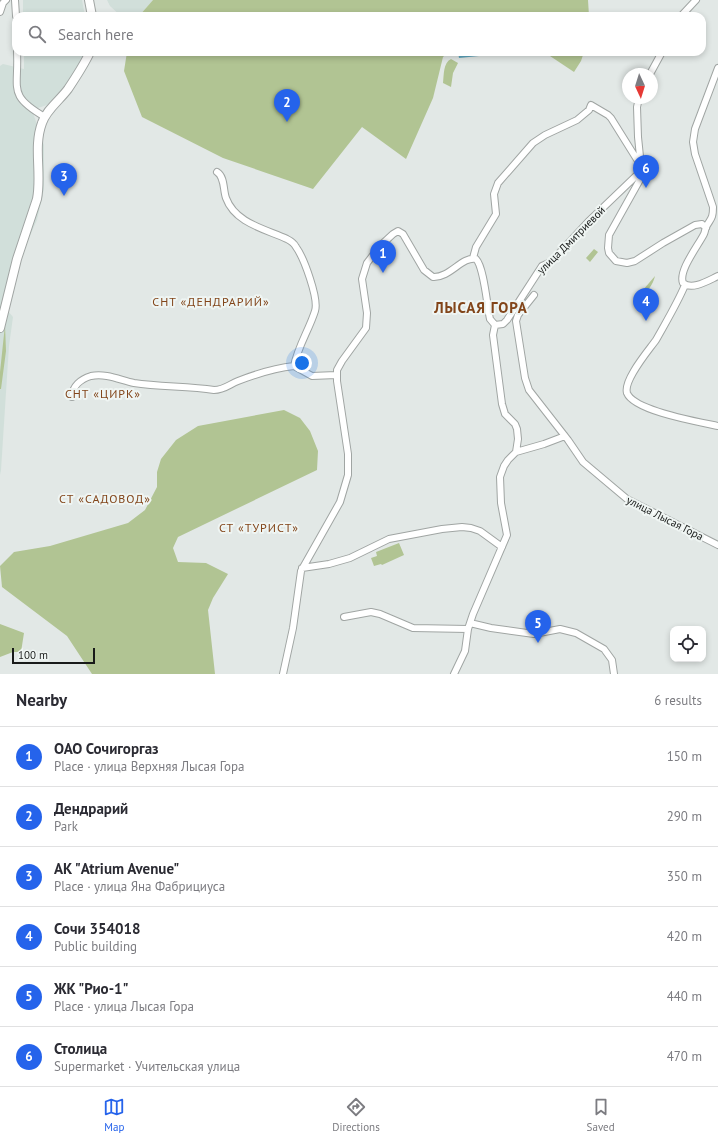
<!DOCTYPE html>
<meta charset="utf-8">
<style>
body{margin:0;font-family:"PT Sans",sans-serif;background:#f7f7f7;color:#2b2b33}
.controls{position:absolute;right:12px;bottom:12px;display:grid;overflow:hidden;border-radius:8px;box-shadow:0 2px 6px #0003}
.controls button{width:36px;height:36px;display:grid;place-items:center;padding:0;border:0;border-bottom:1px solid #e1e1e2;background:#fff;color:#2b2b33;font:20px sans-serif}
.compass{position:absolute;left:622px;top:68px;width:36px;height:36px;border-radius:50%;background:#fff;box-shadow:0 2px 6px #0003;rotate:176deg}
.scale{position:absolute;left:12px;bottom:10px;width:83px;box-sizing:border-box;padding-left:4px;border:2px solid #181a19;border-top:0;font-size:11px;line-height:14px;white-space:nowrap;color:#181a19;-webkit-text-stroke:3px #eff5f3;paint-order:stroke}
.you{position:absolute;left:302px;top:363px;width:14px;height:14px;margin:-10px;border:3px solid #fff;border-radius:50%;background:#1a73e8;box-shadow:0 0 0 6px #1a73e833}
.badge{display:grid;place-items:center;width:26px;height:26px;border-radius:50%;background:#2563eb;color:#fff;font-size:13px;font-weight:700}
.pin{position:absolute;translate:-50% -33px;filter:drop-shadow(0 1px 2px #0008)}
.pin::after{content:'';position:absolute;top:21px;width:14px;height:12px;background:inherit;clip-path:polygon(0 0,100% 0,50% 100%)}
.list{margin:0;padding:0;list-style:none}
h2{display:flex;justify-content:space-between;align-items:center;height:52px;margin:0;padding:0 16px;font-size:17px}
h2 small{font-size:13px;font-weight:400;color:#7c7c81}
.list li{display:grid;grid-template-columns:26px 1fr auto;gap:12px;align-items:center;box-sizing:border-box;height:60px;padding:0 16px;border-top:1px solid #e1e1e2}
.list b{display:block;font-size:15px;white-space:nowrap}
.list p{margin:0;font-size:13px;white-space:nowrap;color:#7c7c81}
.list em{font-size:13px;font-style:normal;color:#7c7c81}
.icon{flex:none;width:22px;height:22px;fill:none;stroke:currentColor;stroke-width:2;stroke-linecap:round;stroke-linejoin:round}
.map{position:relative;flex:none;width:718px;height:674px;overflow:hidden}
.search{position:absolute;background:#fff;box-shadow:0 2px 6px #0003;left:12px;right:12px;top:12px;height:44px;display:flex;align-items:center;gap:10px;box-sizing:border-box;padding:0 14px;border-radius:12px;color:#7c7c81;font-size:15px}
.sheet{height:412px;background:#fff}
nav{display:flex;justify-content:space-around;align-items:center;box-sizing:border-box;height:56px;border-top:1px solid #e1e1e2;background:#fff;font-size:11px;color:#7c7c81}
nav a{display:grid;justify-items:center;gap:2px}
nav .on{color:#2563eb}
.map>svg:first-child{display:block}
</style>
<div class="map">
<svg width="718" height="674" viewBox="0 0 718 674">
<rect width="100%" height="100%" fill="#e2e8e6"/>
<!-- built -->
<path fill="#d1dfda" d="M 23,0 L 82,0 L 85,16 L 23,16 Z
M 107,0 L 153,0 L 139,16 L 121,16 L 110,6 Z
M 24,52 L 85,52 L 84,56 L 64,87 L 47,105 L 32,110 L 44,145 L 44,189 L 37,220 L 14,271 L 7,310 L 13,317 L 9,346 L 1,470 L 0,475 L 0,66 L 3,64 L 24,69 Z"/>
<!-- green -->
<path fill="#b1c493" d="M 153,0 L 588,0 L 589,16 L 139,16 Z
M 127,52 L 448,52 L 443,57 L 433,98 L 406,159 L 362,127 L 313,189 L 223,158 L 142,117 L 124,71 Z
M 544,52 L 584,52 L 581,61 L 574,72 Z
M 451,59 L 458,63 L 453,73 L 451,87 L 443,83 C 444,75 443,63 451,59 Z
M 594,249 L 598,252 L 590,262 L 586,258 Z
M 655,276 C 653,285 647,293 638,298 L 637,297 Z
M 5,325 L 6,351 L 1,389 L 0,389 L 0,372 Z
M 284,410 L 300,418 L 310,431 L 318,451 L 317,470 L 178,537 L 173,548 L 178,562 L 206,563 L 228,574 L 213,598 L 208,610 L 215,674 L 92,674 L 67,636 L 2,587 L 0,566 L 14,552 L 50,546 L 128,523 L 145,510 L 157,487 L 157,472 L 161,459 L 176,440 L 198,426 Z
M 399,543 L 404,555 L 382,565 L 381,564 L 374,566 L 371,558 L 377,556 L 376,552 Z
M 0,624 L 24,633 L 21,652 L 13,652 L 0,657 Z"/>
<!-- water -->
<path fill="#5ea7bf" d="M 458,52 L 479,52 L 479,56 L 459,58 Z"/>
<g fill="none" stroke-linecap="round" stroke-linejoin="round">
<!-- minor casing -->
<g stroke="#a0a5a3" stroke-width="8">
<path id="minor" d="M 15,0 L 16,16
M 0,12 L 3,3 L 6,0
M 681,16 L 696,0
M 17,52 C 19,89 7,95 45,117
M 718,68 L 695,129 L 693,142 L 695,154 L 713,207 C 713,219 711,218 706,227 C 705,230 705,232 704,234 C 698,246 678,271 683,283 C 692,291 709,280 718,276
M 650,74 L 662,52
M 639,98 L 637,107 L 638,137 L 642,176 L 609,235 L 608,248 L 609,253 L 616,261 L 627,263 L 635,261 L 663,243 L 695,225 L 702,224 L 706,228
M 217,172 C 225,177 223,190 226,198 C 235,223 265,229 287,239 C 291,241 294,243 296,247 C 304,258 319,299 315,311 C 309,330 298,346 294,366
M 473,258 L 476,247 L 496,214 L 494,194 L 498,183 L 533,143 L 545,135 L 577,120 L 589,110 L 591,105 L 608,115 L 611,118 L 636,158 L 641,165
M 685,285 C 677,304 666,322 656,340 C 649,350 623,380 627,393 C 634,411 699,422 718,426
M 534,295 L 518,315 L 516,321 L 525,378 L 529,390 L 568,440 L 583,462 L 627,499 L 718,545
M 72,397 C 72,386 81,379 91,376 C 106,373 120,380 134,383 C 160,387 188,386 214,390 C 224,390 230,384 238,381 C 256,374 275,368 294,366 L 312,376 L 336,375
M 516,452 L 544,444 L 565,436
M 302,568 L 329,564 L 350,558 L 389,539 L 442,529 L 462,527 L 471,528 L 480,531 L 502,547
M 344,617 L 371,612 L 380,614 L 413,628 L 468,629
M 470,623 L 491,628 L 534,634 L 560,629 L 576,633 L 604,649 L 612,660 L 614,674
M 283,674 L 293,628 L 301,571 L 340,502 L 348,475 L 348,454 L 337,381 L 337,370 L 342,361 L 366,328 L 367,313 L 362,279 L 367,263 L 380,246 L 393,234 L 398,231 L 403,234 L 424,270 L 433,277 C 450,278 462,256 476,259 C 484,267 487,306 490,319 L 495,325 L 503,324 L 507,320 L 542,266 L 551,262 L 588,222 L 637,175 L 642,174
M 454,674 L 465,651 L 468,629 L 473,614 L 507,535 L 501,503 L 500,477 L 504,466 L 508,460 L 516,452 L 518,439 L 517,429 L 515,424 L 505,414 L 502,404 L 493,335 L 495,325"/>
</g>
<!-- major casing -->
<g stroke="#a0a5a3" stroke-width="10">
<path id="major" d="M 89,0 L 92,16
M 0,328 L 17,259 L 37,199 C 42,174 33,147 42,123 C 46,110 60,100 68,89 C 76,77 84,65 90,52"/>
</g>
<!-- minor -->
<use href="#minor" stroke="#fff" stroke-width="6"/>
<!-- major -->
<use href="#major" stroke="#fff" stroke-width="8"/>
</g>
<g text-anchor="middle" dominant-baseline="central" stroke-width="4" stroke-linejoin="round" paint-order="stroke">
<!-- street labels -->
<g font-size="11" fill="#181a19" stroke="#eff5f3">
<text transform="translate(571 240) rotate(-45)">улица Дмитриевой</text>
<text transform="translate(665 518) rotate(27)">улица Лысая Гора</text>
</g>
<!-- neighbourhood labels -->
<g font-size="12" letter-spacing="1" fill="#82451a" stroke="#eff5f3">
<text x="211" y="301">СНТ «ДЕНДРАРИЙ»</text>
<text x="103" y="393">СНТ «ЦИРК»</text>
<text x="105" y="498">СТ «САДОВОД»</text>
<text x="259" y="527">СТ «ТУРИСТ»</text>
</g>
<!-- district labels -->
<g font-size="15" font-weight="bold" letter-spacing="1" fill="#82451a" stroke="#eff5f3">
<text x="481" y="307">ЛЫСАЯ ГОРА</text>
</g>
</g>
</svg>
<div class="controls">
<button><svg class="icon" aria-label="locate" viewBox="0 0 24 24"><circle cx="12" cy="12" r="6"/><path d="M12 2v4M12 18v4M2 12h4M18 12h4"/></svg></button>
</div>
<svg class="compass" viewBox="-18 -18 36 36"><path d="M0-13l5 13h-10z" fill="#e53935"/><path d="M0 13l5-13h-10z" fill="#7c7c81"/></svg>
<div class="scale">100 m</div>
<div class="you"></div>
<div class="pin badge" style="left:383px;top:273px">1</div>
<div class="pin badge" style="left:287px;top:122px">2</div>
<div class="pin badge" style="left:64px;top:196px">3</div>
<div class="pin badge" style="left:646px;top:321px">4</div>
<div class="pin badge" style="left:538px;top:643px">5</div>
<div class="pin badge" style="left:646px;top:188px">6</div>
<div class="search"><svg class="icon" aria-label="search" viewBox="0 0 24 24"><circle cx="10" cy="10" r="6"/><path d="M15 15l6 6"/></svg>Search here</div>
</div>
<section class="sheet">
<h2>Nearby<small>6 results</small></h2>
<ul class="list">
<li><span class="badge">1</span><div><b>ОАО Сочигоргаз</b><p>Place · улица Верхняя Лысая Гора</p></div><em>150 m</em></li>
<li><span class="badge">2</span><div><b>Дендрарий</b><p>Park</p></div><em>290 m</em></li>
<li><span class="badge">3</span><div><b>АК &quot;Atrium Avenue&quot;</b><p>Place · улица Яна Фабрициуса</p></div><em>350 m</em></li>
<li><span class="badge">4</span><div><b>Сочи 354018</b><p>Public building</p></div><em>420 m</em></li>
<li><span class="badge">5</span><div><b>ЖК &quot;Рио-1&quot;</b><p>Place · улица Лысая Гора</p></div><em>440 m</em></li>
<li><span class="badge">6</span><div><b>Столица</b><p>Supermarket · Учительская улица</p></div><em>470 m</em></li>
</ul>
</section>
<nav>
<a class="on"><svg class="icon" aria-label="map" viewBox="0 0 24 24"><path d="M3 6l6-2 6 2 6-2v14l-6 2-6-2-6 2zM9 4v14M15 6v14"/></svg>Map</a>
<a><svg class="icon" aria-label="directions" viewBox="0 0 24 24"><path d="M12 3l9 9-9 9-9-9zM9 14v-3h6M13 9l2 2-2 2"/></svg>Directions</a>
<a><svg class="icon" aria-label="saved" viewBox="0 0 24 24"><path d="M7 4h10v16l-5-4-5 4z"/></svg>Saved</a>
</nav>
